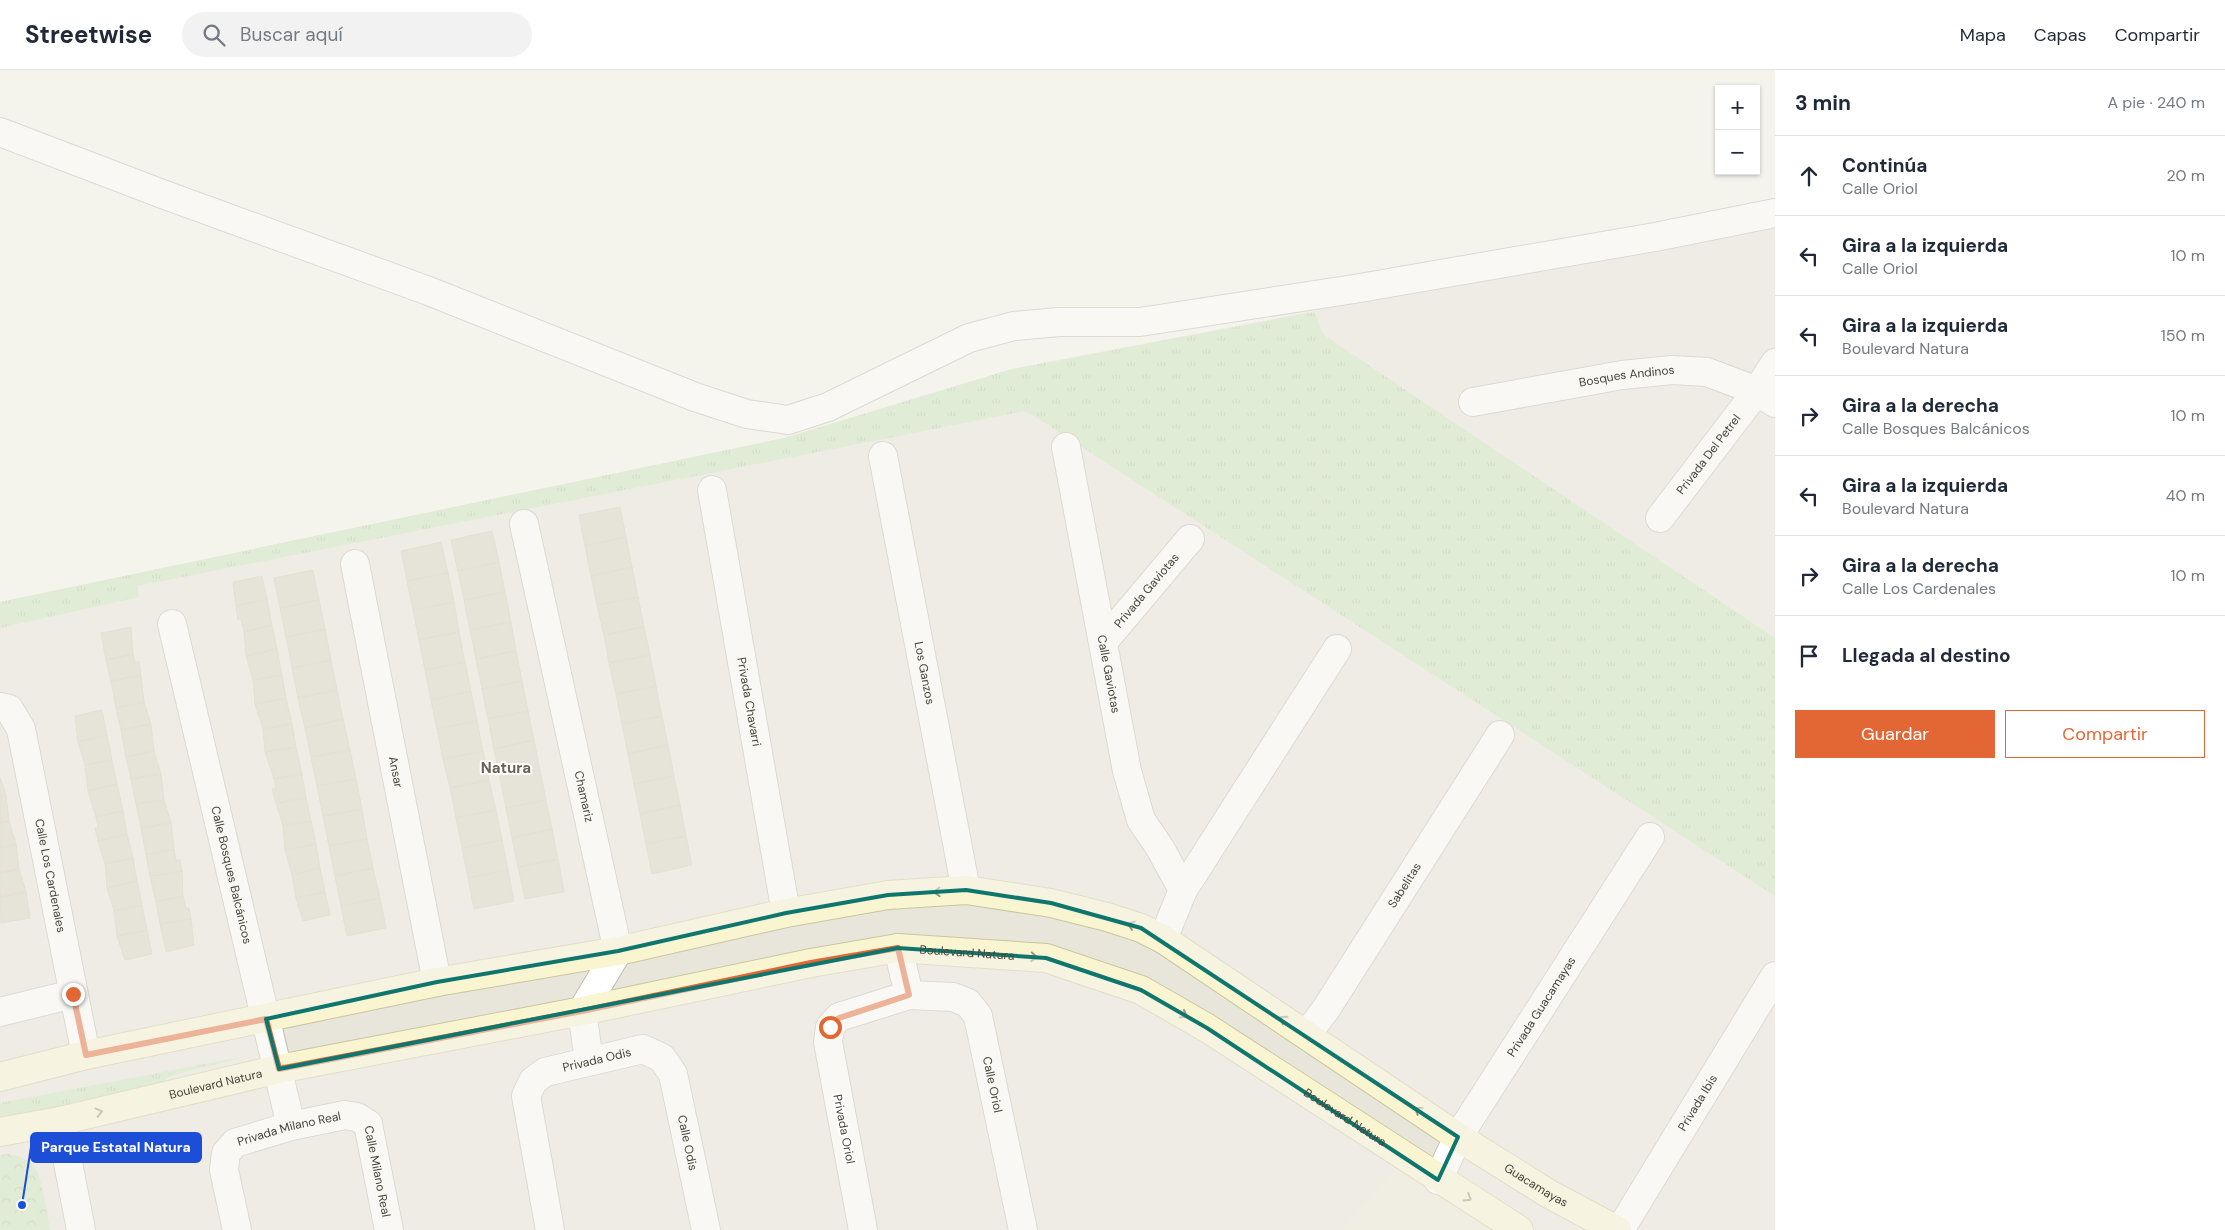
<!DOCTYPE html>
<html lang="es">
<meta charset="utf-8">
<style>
body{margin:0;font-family:"DM Sans",sans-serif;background:#f2f2f3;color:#1f2937}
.controls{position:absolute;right:15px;top:15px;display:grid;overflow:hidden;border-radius:0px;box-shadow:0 1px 4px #0004}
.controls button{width:45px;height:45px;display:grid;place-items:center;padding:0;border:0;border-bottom:1px solid #e0e1e3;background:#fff;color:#1f2937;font:25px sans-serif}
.stop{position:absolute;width:15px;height:15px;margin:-11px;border:4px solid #e36734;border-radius:50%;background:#fff}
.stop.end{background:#e36734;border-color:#fff;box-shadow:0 1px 5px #0008}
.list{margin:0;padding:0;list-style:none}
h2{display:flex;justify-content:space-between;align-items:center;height:65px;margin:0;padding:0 20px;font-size:21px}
h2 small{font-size:16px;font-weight:400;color:#747a83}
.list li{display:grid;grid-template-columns:32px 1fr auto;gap:15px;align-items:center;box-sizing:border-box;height:80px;padding:0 20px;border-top:1px solid #e0e1e3}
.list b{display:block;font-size:19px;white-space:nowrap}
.list p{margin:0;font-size:16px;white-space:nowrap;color:#747a83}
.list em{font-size:16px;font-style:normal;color:#747a83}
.actions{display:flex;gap:10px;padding:15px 20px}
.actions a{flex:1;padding:11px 0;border:1px solid #e36734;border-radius:0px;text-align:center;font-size:18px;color:#e36734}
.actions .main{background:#e36734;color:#fff}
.icon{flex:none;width:28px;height:28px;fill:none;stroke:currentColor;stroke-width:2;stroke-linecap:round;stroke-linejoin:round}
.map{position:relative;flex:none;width:1775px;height:1160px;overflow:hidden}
header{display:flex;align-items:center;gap:30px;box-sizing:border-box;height:70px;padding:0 25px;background:#fff;border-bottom:1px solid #e0e1e3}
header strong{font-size:24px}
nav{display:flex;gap:28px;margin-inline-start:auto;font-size:18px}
.search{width:350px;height:45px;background:#f2f2f3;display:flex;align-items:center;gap:12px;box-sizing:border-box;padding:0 18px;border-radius:28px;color:#747a83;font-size:19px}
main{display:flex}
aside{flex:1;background:#fff}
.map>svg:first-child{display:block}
</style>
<header>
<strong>Streetwise</strong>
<div class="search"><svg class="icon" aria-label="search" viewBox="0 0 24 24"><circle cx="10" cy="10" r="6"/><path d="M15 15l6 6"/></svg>Buscar aquí</div>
<nav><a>Mapa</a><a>Capas</a><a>Compartir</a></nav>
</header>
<main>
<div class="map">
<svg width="1775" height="1160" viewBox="0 0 1775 1160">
<defs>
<pattern id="grass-tufts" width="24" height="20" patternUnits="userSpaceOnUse" patternTransform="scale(1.25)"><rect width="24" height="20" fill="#cbe4ba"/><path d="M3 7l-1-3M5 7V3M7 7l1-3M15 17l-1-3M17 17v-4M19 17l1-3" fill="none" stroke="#b0c5a1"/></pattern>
<pattern id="forest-crowns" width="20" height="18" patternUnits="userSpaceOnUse" patternTransform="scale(1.25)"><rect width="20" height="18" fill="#cbe4ba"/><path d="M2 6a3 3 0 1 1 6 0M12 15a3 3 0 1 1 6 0" fill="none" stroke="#b0c5a1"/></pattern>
</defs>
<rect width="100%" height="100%" fill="#f4f3ec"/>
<!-- residential -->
<path fill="#e8e5db" d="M 1775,152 L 1775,1160 L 0,1160 L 0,532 L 784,368 L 1012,299 Z"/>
<!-- education -->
<path fill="#ece9d7" d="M 1405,1089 L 1522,1160 L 1342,1160 Z"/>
<!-- grass -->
<path fill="url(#grass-tufts)" d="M 1314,242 L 1324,265 L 1775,568 L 1775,826 L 1026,341 L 137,516 L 139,527 L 0,558 L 0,532 L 784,368 L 1012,299 Z
M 252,985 L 170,1006 L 160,1015 L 0,1050 L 0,1033 Z"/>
<!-- forest -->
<path fill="url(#forest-crowns)" d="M 8,1084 C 17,1086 26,1087 33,1095 C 43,1108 47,1143 50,1160 L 0,1160 L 0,1085 Z"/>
<!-- building -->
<path fill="#d5d0c2" stroke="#cfc9b6" d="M 620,437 L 626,467 L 585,476 L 579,445 Z
M 492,461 L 499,492 L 458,501 L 451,470 Z
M 626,467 L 632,497 L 591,506 L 585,476 Z
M 441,472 L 448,503 L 407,511 L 401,481 Z
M 499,492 L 505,522 L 464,530 L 458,501 Z
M 632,497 L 638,527 L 597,535 L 591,506 Z
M 313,500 L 319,530 L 280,538 L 274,508 Z
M 448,503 L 454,532 L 413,540 L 407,511 Z
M 262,506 L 267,529 L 236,536 L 233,512 Z
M 505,522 L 511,552 L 470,560 L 464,530 Z
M 638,527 L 644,557 L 604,565 L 597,535 Z
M 267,529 L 272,555 L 244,562 L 241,549 L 238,550 L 236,536 Z
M 319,530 L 325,559 L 286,567 L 280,538 Z
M 454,532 L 459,562 L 419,570 L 413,540 Z
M 511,552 L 516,581 L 476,589 L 470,560 Z
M 272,555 L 277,579 L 246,586 L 244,562 Z
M 131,557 L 133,584 L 106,590 L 101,563 Z
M 644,557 L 650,585 L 609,593 L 604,565 Z
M 325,559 L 331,590 L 292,598 L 286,567 Z
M 459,562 L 465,592 L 425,600 L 419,570 Z
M 277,579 L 282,605 L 253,610 L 246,586 Z
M 516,581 L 522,611 L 482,619 L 476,589 Z
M 133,584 L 135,592 L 139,592 L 141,605 L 111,611 L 106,590 Z
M 650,585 L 656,616 L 616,624 L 609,593 Z
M 331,590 L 337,620 L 298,628 L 292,598 Z
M 465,592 L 471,621 L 431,630 L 425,600 Z
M 141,605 L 144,632 L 116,638 L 111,611 Z
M 282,605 L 286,628 L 255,634 L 253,610 Z
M 522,611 L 528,641 L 488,649 L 482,619 Z
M 656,616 L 662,646 L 622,654 L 616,624 Z
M 337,620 L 343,649 L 305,658 L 298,628 Z
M 471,621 L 477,651 L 437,659 L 431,630 Z
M 286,628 L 292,654 L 263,659 L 255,634 Z
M 144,632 L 151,654 L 121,660 L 116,638 Z
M 102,640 L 107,665 L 78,672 L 75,646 Z
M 528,641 L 534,670 L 494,679 L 488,649 Z
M 662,646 L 668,675 L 628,684 L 622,654 Z
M 343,649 L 350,680 L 311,687 L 305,658 Z
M 477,651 L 483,681 L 443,689 L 437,659 Z
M 151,654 L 154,681 L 126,687 L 121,660 Z
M 292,654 L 296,677 L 265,682 L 263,659 Z
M 107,665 L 112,690 L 85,695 L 78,672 Z
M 534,670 L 540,700 L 500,708 L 494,679 Z
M 668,675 L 674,706 L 634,714 L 628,684 Z
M 296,677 L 302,704 L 274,709 L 265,682 Z
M 350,680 L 356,709 L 317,716 L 311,687 Z
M 154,681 L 161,704 L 131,709 L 126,687 Z
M 483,681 L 489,710 L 450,718 L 443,689 Z
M 112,690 L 117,714 L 88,721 L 85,695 Z
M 540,700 L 546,730 L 506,738 L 500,708 Z
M 161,704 L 164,730 L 136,734 L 131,709 Z
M 302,704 L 306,728 L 276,733 L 272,719 L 276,718 L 274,709 Z
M 674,706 L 680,735 L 640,744 L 634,714 Z
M 0,707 L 6,725 L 0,727 Z
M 356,709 L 362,739 L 323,746 L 317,716 Z
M 489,710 L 496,740 L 456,748 L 450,718 Z
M 117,714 L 123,741 L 96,747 L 88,721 Z
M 6,725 L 9,751 L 0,753 L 0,727 Z
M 306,728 L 311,751 L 283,756 L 276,733 Z
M 164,730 L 171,753 L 141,758 L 136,734 Z
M 546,730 L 552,759 L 512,768 L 506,738 Z
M 680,735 L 686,766 L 646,774 L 640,744 Z
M 362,739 L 367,769 L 329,776 L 323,746 Z
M 496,740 L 502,770 L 462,778 L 456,748 Z
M 123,741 L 127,764 L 98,771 L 95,758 L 98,757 L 96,747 Z
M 9,751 L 16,774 L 0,778 L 0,753 Z
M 311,751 L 316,774 L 285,780 L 283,756 Z
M 171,753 L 174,779 L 146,785 L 141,758 Z
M 552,759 L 558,789 L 518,797 L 512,768 Z
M 127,764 L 133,788 L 105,794 L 98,771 Z
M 686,766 L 692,795 L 652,804 L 646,774 Z
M 367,769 L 373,798 L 335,806 L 329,776 Z
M 502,770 L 508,800 L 468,808 L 462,778 Z
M 16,774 L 19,799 L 0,803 L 0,778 Z
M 316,774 L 320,798 L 292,805 L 285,780 Z
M 174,779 L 176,790 L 180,790 L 182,801 L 150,806 L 146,785 Z
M 133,788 L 137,811 L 107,818 L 105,794 Z
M 558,789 L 564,822 L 525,829 L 518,797 Z
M 320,798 L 325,822 L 296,828 L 292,805 Z
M 373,798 L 380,828 L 341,836 L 335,806 Z
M 19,799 L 26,822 L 0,827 L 0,803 Z
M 508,800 L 514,831 L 474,839 L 468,808 Z
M 182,801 L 183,826 L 156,832 L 150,806 Z
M 137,811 L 142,835 L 114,841 L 107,818 Z
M 26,822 L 30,848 L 1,853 L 0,827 Z
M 325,822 L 330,845 L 303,851 L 296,828 Z
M 183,826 L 186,838 L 189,838 L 191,849 L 160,854 L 156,832 Z
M 380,828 L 386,858 L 347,866 L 341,836 Z
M 142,835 L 147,860 L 117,866 L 114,841 Z
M 191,849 L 194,875 L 166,882 L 160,854 Z
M 147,860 L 152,884 L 125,890 L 117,866 Z"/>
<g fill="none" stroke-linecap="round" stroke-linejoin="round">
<!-- street casing -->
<g stroke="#bfbcaf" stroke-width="30">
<g id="street">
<path d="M 0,62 L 165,125 L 426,220 L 695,327 L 747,344 L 788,350 L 828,337 L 969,268 L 1014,256 L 1059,252 L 1140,252 L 1354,219 L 1655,167 L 1775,143"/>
<path id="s1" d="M 1473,332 L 1622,305 L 1672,300 L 1707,302 L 1757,321 L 1775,333"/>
<path id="s2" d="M 1066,377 L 1127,701 L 1141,750 L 1160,778 L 1183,820 L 1163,869"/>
<path id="s3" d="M 883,386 L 966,820"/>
<path id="s4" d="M 712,420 L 786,843"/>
<path id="s5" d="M 1660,448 L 1757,321 L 1775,293"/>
<path id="s6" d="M 524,454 L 618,881 L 582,941 L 589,991"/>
<path id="s7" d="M 355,494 L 437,912"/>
<path id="s8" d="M 172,554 L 291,1056"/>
<path id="s9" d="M 1104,571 L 1190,469"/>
<path id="s10" d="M 0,637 L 9,639 L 21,659 L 86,985"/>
<path d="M 1183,820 L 1337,579"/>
<path d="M 898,878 L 909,925"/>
<path d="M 0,942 L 73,924"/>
<path id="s11" d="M 1307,964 L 1326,939 L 1500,665"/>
<path d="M 60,1051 L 81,1160"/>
<path id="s12" d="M 1438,1110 L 1458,1067 L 1476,1039 L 1650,767"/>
<path id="s13" d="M 237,1160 L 224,1100 L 226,1083 L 235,1073 L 291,1056 L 345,1045 L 357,1047 L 368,1054 L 389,1160"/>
<path id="s14" d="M 550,1160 L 526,1026 L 533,1011 L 545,1002 L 643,979 L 662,988 L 673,1004 L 706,1160"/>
<path id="s15" d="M 863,1160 L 828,972 L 830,957 L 839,947 L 909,925 L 953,927 L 968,933 L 978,946 L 1023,1160"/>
<path id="s16" d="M 1620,1160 L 1775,906"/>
</g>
</g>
<!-- secondary casing -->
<g stroke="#cbc69f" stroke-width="30">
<g id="secondary">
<path id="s17" d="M 0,1007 L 86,985 L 437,912 L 618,881 L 786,843 L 888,825 L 966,820 L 1051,833 L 1107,847 L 1141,858 L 1163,869 L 1458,1067 L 1549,1124 L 1617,1160"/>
<path id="s18" d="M 0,1062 L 60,1051 L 279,999 L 582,941 L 811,893 L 898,878 L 1046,888 L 1141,920 L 1207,958 L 1519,1160"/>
</g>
</g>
<!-- street -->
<use href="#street" stroke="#fff" stroke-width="28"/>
<!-- secondary -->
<use href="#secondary" stroke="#f9f5d1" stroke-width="28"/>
</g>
<!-- one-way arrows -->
<defs><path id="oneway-chevron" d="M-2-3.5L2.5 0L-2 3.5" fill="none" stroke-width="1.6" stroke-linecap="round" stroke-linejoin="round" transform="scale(1.25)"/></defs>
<g stroke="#98947e">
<use href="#oneway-chevron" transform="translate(937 822) rotate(177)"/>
<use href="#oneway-chevron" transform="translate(1131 855) rotate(-162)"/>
<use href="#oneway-chevron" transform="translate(1034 887) rotate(4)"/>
<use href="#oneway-chevron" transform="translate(1184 945) rotate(30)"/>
<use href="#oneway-chevron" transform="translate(1283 949) rotate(-147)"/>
<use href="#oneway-chevron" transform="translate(1418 1040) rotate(-146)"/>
<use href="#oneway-chevron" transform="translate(99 1042) rotate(-13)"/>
<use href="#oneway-chevron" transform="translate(1468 1128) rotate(32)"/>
</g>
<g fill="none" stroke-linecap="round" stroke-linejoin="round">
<!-- route -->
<path stroke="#e36734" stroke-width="6" d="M 73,924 L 86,985 L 266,949 L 279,999 L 582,941 L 811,893 L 898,878 L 909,925 L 839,948 L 830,957"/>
</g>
<!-- marked area -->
<path d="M0 0H1775V1160H0ZM 966,820 L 1051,833 L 1141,858 L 1458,1067 L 1438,1110 L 1207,958 L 1141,920 L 1046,888 L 898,878 L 279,999 L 266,949 L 437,912 L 618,881 L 786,843 L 888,825 Z" fill="#f4f3ec" fill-opacity=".55" fill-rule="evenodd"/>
<path fill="none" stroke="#0f766e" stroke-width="4" stroke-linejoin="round" d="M 966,820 L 1051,833 L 1141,858 L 1458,1067 L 1438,1110 L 1207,958 L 1141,920 L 1046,888 L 898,878 L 279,999 L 266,949 L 437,912 L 618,881 L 786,843 L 888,825 Z"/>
<g text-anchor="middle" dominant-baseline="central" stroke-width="4" stroke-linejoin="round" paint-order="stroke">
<!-- street labels -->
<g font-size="12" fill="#48443a" stroke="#fff">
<text stroke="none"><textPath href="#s1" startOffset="156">Bosques Andinos</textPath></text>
<text stroke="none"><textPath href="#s5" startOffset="80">Privada Del Petrel</textPath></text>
<text stroke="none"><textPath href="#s9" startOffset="66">Privada Gaviotas</textPath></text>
<text stroke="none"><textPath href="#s3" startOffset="221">Los Ganzos</textPath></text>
<text stroke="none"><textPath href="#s2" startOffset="231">Calle Gaviotas</textPath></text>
<text stroke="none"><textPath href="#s4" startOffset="215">Privada Chavarri</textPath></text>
<text stroke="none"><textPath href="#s7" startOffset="212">Ansar</textPath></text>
<text stroke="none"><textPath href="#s6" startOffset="279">Chamariz</textPath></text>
<text stroke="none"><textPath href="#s8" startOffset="258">Calle Bosques Balcánicos</textPath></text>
<text stroke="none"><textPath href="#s10" startOffset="182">Calle Los Cardenales</textPath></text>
<text stroke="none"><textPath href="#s11" startOffset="178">Sabelitas</textPath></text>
<text stroke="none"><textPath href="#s18" startOffset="986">Boulevard Natura</textPath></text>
<text stroke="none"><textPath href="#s12" startOffset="202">Privada Guacamayas</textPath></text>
<text stroke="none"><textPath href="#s14" startOffset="221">Privada Odis</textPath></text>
<text stroke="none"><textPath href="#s18" startOffset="221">Boulevard Natura</textPath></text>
<text stroke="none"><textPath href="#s15" startOffset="440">Calle Oriol</textPath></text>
<text stroke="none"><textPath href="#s16" startOffset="149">Privada Ibis</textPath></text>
<text stroke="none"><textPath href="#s18" startOffset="1406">Boulevard Natura</textPath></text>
<text transform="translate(844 1059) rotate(79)">Privada Oriol</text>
<text stroke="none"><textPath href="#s13" startOffset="148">Privada Milano Real</textPath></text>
<text stroke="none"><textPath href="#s14" startOffset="379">Calle Odis</textPath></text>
<text stroke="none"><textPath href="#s13" startOffset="279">Calle Milano Real</textPath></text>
<text stroke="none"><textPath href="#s17" startOffset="1636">Guacamayas</textPath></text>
</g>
<!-- quarter labels -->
<g font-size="15" font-weight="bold" fill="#6a6353" stroke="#fff">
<text x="506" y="698">Natura</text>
</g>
</g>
<!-- callouts -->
<path fill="none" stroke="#1d4ed8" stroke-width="2" d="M22 1135L31 1077"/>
<circle fill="#1d4ed8" stroke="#fff" stroke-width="2" cx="22" cy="1135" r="5"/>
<rect fill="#1d4ed8" stroke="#1d4ed8" stroke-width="2" x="31" y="1063" width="170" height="29" rx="5"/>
<g font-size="14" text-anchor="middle" font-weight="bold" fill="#fff">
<text x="116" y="1082">Parque Estatal Natura</text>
</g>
</svg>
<div class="controls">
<button>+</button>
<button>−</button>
</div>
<div class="stop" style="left:830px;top:957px"></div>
<div class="stop end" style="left:73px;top:924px"></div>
</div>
<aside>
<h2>3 min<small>A pie · 240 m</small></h2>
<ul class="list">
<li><svg class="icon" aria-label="ahead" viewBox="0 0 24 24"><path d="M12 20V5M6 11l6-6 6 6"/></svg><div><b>Continúa</b><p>Calle Oriol</p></div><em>20 m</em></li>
<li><svg class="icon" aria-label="left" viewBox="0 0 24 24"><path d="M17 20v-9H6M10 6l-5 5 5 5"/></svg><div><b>Gira a la izquierda</b><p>Calle Oriol</p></div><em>10 m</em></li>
<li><svg class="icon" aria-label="left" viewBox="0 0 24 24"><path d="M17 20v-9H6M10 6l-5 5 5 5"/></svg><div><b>Gira a la izquierda</b><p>Boulevard Natura</p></div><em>150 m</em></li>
<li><svg class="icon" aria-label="right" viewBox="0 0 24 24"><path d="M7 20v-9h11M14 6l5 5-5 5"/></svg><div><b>Gira a la derecha</b><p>Calle Bosques Balcánicos</p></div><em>10 m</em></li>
<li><svg class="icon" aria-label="left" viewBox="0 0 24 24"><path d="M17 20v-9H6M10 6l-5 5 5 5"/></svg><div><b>Gira a la izquierda</b><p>Boulevard Natura</p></div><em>40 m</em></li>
<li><svg class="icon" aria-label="right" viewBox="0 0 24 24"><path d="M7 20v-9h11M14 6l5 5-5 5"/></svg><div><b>Gira a la derecha</b><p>Calle Los Cardenales</p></div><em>10 m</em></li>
<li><svg class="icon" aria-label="arrive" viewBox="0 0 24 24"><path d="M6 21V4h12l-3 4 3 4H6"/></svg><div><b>Llegada al destino</b></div></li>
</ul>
<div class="actions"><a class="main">Guardar</a><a>Compartir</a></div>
</aside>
</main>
